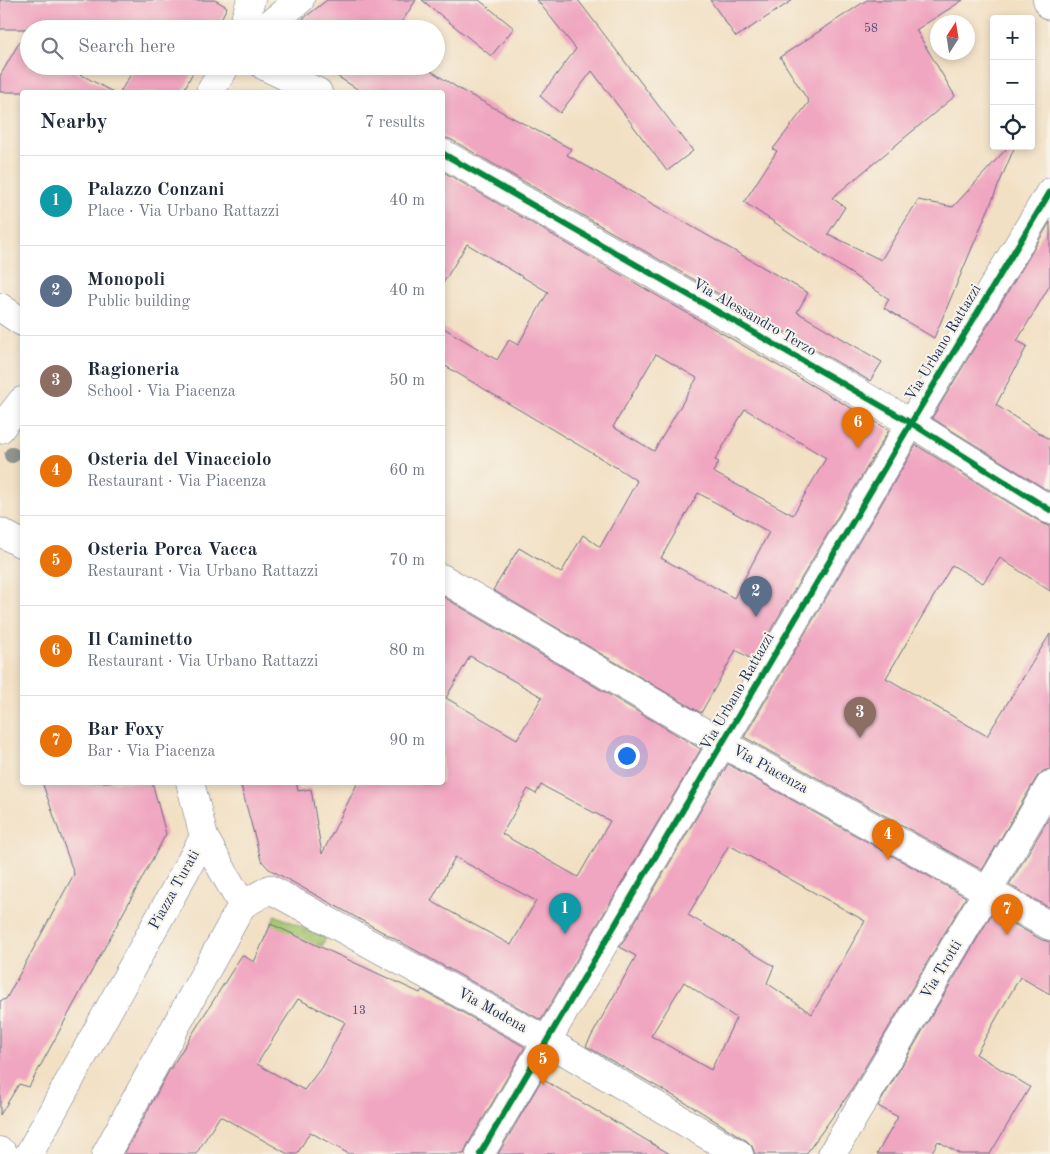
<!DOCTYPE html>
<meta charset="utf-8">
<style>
body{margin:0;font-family:"Old Standard TT",serif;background:#f2f2f3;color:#1f2937}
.controls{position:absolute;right:15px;top:15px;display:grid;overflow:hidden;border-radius:5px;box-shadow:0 2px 8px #0003}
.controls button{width:45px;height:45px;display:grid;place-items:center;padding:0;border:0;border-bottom:1px solid #e0e1e3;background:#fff;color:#1f2937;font:25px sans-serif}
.compass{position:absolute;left:930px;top:15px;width:45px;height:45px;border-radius:50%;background:#fff;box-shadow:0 2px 8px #0003;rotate:12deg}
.you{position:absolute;left:626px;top:755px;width:18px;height:18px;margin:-12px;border:4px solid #fff;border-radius:50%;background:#1a73e8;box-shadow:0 0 0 8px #1a73e833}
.badge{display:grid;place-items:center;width:32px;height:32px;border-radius:50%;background:#1f6fb2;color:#fff;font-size:16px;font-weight:700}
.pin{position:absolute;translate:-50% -41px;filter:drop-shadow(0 1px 2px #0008)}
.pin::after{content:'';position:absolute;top:26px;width:18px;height:15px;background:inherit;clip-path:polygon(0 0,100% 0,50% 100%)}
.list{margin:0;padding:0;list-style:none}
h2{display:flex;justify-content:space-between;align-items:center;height:65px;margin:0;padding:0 20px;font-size:21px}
h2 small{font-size:16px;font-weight:400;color:#747a83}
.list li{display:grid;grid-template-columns:32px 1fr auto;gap:15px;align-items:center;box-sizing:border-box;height:90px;padding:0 20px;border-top:1px solid #e0e1e3}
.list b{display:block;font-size:19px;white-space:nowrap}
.list p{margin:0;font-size:16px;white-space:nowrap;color:#747a83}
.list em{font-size:16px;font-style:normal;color:#747a83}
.icon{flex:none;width:28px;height:28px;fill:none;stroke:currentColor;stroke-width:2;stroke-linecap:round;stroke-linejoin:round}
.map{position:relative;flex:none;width:1050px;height:1154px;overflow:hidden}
.search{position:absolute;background:#fff;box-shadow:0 2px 8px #0003;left:20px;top:20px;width:425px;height:55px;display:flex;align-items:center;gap:12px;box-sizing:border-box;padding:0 18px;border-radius:28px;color:#747a83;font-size:19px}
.panel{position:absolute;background:#fff;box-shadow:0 2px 8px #0003;left:20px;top:90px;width:425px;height:695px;border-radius:5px}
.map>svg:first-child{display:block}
</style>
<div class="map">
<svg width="1050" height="1154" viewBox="0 0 1050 1154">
<defs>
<pattern id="grass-tufts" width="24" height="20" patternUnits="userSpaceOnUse" patternTransform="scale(1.25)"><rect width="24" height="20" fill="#a4c56e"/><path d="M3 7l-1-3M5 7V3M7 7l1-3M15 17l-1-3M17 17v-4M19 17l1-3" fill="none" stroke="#85a05e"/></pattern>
</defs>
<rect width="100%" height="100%" fill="#f7f3e8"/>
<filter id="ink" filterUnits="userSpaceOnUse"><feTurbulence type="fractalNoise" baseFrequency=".02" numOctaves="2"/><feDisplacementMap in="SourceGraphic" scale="10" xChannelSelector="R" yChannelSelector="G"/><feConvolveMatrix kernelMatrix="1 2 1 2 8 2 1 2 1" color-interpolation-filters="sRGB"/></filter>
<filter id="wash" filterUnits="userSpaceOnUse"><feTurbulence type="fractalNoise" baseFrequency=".0096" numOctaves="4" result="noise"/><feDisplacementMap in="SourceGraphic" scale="20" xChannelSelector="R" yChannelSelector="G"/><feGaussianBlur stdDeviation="1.12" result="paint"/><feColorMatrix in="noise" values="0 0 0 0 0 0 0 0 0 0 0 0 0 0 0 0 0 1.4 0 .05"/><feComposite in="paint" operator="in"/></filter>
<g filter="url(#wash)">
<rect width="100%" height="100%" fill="#f2e0c4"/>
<!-- grass -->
<path fill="url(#grass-tufts)" stroke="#607a66" d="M 275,915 L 326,938 L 321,948 L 271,925 Z"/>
<g id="blocks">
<!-- building -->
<path fill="#f0a5c0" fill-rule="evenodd" d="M 0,0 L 215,0 L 227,7 L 216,29 L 0,29 Z
M 327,0 L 416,0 L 397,29 L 290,29 Z
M 422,0 L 479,0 L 514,28 L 491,56 Z
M 537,0 L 578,0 L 693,151 L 667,171 L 592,71 L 560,113 L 540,96 L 576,49 Z
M 710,0 L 793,0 L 736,37 Z
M 867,0 L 963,0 L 916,30 L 955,96 L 832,198 L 845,207 L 828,234 L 881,260 L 918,200 L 953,207 L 1009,146 L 1015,146 L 934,338 L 884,308 L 889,299 L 744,202 L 777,151 L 773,149 L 809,102 L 780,57 Z
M 20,41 L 29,46 L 29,66 L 65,66 L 113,92 L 0,92 L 0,76 Z
M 136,66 L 196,66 L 183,92 L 120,92 Z
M 321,66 L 423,66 L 461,90 L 571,149 L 567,155 L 808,293 L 797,312 L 882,362 L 870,381 L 450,139 L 442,137 L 442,92 L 362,92 Z
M 442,171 L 889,430 L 753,660 L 736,650 L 701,713 L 493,590 L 519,548 L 561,573 L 583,535 L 600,547 L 637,481 L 619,469 L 442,364 L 442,327 L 497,360 L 509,340 L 518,345 L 548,292 L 467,244 L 442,285 ZM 656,354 L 697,378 L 654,451 L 613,427 ZM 745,409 L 826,458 L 793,515 L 713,472 L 719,462 L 715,460 ZM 698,493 L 769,532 L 734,598 L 661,558 Z
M 1050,222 L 1050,285 L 1017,341 L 1027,346 L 996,405 L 1050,440 L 1050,492 L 932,418 Z
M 916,445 L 1042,523 L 1050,526 L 1050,591 L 1000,558 L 983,583 L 952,565 L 886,678 L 987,736 L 1050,634 L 1050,769 L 1043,771 L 1037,777 L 982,870 L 744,737 Z
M 442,596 L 701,749 L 541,1020 L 269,869 L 261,860 L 240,782 L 296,782 L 298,791 L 311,789 L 322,854 L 358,782 L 442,782 ZM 470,656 L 542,697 L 517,739 L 446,698 ZM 541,785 L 610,821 L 578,877 L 502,834 L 528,789 L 536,794 ZM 455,857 L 536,901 L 511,945 L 431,901 Z
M 728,764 L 966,897 L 851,1091 L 806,1154 L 755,1154 L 752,1146 L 747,1141 L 698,1110 L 586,1046 L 636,956 L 620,947 ZM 729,845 L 865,921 L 812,1014 L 767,983 L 774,966 L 688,915 ZM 684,982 L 736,1018 L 711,1070 L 651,1036 Z
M 42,782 L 152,782 L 166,834 L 29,1087 L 19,1084 L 0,1115 L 0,1001 L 6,999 L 74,874 Z
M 1050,816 L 1050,908 L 1009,885 Z
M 993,912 L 1042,940 L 1050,942 L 1050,994 L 1020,977 L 976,1054 L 1030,1087 L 990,1154 L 960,1154 L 938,1141 L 931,1154 L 877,1154 L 898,1117 L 878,1106 Z
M 271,924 L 420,993 L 422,990 L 525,1047 L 467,1146 L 464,1154 L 349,1154 L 310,1132 L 297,1154 L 288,1154 L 220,1116 L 196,1154 L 124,1154 L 169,1071 L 242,955 L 254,962 ZM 298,999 L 345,1022 L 321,1068 L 304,1090 L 257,1064 Z
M 542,1079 L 670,1154 L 498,1154 Z"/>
</g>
</g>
<g filter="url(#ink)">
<use href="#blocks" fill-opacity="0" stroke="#666d82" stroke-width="1"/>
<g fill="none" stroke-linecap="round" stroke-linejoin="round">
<!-- minor casing -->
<g stroke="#666d82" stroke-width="29">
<path id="minor" d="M 1047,0 L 1050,6
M 242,29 L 251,0
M 263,29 L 300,0
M 264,66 L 318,92
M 210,92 L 226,66
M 442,153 L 911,423 L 1050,510
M 0,307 L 22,322
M 0,429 L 22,401
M 0,532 L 22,544
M 442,578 L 722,743 L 1050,926
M 190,782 L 204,837 L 242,905
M 242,905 L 270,889 L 547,1041 L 739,1154
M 0,1151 L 4,1154
M 29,1154 L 204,837
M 106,1154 L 242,905
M 480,1154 L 911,423 L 1050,192
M 832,1154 L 1050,785"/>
</g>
<!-- minor -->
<use href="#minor" stroke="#fff" stroke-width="28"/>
<!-- cycleway casing -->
<g stroke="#f7f3e8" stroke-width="9">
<path id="cycleway" d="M 442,153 L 911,423 L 1050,510
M 480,1154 L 911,423 L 1050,192"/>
</g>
<!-- cycleway -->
<use href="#cycleway" stroke="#00873e" stroke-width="6"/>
</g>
<!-- trees -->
<circle fill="#8e938e" cx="12" cy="455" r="8"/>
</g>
<g text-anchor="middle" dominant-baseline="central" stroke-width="4" stroke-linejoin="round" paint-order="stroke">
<!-- number labels -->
<g font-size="12" fill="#504c76">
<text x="871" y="29">58</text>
<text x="359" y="1011">13</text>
</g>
<!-- street labels -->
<g font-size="15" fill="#1b2f5e" stroke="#f7f3e8">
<text transform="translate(754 318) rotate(30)">Via Alessandro Terzo</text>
<text transform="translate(944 343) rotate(-59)">Via Urbano Rattazzi</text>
<text transform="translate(738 692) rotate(-60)">Via Urbano Rattazzi</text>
<text transform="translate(770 770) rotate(29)">Via Piacenza</text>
<text transform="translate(175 890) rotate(-61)">Piazza Turati</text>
<text transform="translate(942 970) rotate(-59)">Via Trotti</text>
<text transform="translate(492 1011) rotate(29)">Via Modena</text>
</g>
</g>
</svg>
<div class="controls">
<button>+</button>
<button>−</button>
<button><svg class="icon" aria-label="locate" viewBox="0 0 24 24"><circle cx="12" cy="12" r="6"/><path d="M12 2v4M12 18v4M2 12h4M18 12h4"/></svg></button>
</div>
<svg class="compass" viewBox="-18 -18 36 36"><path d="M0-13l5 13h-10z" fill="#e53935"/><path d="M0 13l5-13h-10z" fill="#747a83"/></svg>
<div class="you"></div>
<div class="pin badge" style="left:565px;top:934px;background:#0f9aa8">1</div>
<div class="pin badge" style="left:756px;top:617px;background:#5c6f8a">2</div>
<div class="pin badge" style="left:860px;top:738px;background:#8d6e63">3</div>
<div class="pin badge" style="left:888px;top:860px;background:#e8710a">4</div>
<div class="pin badge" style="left:543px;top:1085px;background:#e8710a">5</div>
<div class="pin badge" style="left:858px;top:448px;background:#e8710a">6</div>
<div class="pin badge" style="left:1007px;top:935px;background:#e8710a">7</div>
<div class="search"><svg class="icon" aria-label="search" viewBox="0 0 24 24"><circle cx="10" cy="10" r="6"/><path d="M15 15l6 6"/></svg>Search here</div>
<section class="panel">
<h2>Nearby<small>7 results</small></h2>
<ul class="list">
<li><span class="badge" style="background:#0f9aa8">1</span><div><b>Palazzo Conzani</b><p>Place · Via Urbano Rattazzi</p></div><em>40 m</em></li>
<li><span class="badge" style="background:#5c6f8a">2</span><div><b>Monopoli</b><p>Public building</p></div><em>40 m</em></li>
<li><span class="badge" style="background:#8d6e63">3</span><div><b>Ragioneria</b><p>School · Via Piacenza</p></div><em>50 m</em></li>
<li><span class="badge" style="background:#e8710a">4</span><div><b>Osteria del Vinacciolo</b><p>Restaurant · Via Piacenza</p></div><em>60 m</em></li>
<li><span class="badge" style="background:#e8710a">5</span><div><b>Osteria Porca Vacca</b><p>Restaurant · Via Urbano Rattazzi</p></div><em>70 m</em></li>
<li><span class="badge" style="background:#e8710a">6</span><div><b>Il Caminetto</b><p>Restaurant · Via Urbano Rattazzi</p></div><em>80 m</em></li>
<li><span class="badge" style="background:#e8710a">7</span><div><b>Bar Foxy</b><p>Bar · Via Piacenza</p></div><em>90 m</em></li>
</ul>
</section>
</div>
